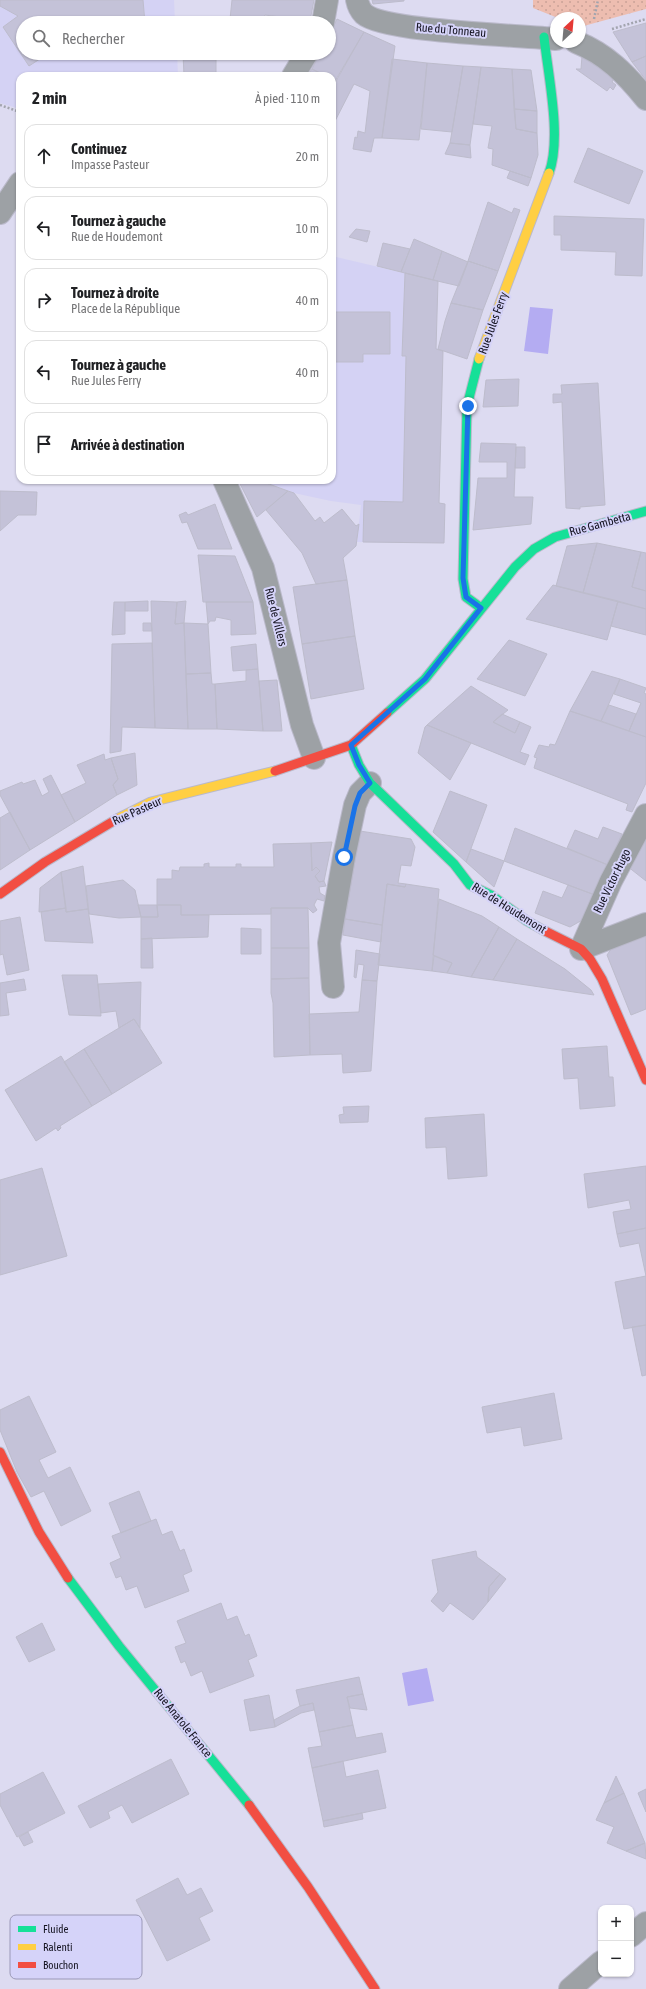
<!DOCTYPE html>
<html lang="fr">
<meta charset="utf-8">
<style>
body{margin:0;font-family:"Asap Condensed",sans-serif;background:#f2f2f2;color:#202124}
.controls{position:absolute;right:12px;bottom:12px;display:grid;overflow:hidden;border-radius:8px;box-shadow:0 1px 3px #0004}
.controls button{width:36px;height:36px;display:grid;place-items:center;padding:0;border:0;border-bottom:1px solid #e0e0e0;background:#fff;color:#202124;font:20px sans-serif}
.compass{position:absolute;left:550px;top:12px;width:36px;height:36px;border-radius:50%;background:#fff;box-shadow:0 1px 3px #0004;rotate:26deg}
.stop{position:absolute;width:12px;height:12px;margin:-9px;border:3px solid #1a73e8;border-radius:50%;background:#fff}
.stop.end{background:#1a73e8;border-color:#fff;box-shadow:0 1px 4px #0008}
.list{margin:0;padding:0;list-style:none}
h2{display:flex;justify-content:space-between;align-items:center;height:52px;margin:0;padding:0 16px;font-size:17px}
h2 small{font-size:13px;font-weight:400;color:#757577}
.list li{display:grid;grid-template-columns:26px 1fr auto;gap:12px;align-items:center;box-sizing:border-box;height:64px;margin:0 8px 8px;padding:0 8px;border:1px solid #e0e0e0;border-radius:12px}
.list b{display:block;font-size:15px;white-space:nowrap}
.list p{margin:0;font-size:13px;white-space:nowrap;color:#757577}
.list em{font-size:13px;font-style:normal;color:#757577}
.icon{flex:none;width:22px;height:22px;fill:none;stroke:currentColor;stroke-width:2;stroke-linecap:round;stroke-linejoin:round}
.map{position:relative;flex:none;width:646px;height:1989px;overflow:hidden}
.search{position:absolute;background:#fff;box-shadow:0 1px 3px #0004;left:16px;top:16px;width:320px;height:44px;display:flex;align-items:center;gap:10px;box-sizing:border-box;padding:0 14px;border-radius:22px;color:#757577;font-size:15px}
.panel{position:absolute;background:#fff;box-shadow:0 1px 3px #0004;left:16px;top:72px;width:320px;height:412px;border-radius:12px}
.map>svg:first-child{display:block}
</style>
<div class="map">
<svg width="646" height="1989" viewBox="0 0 646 1989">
<defs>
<pattern id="grass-dots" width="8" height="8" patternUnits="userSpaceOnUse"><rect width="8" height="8" fill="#edbdb0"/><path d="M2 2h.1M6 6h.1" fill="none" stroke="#caa297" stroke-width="1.8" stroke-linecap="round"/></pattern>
</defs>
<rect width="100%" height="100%" fill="#dddbf1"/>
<!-- built -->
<path fill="#d4d2f4" d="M 0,0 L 174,0 L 175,23 L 23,23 L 23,53 L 177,53 L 178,76 L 20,76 L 20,109 L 0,103 Z
M 332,256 L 438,281 L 436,348 L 443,351 L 439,503 L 445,504 L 444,543 L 357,542 L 361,505 L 331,501 L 294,493 L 258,480 L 332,480 Z"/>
<!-- grass -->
<path fill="url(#grass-dots)" d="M 533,0 L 646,0 L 646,9 L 580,27 L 580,18 L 558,18 L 533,8 Z"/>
<!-- water -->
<path fill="#b4acf2" d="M 530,307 L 553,309 L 548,354 L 524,351 Z
M 427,1668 L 434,1701 L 408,1706 L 402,1673 Z"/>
<!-- building -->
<path fill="#c4c2d8" stroke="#bdbccc" d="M 0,0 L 143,0 L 145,23 L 23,23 L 23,53 L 49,53 L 29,66 L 3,27 L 18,16 L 0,6 Z
M 232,0 L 314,0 L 310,21 L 265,15 L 260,22 L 230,19 Z
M 372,0 L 404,0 L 404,1 L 373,4 Z
M 337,19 L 364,32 L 335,81 L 332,79 L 332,76 L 326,76 L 312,69 L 320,53 L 329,53 L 329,36 Z
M 646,23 L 646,56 L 632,62 L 613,32 Z
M 364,32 L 395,46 L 382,138 L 374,138 L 371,152 L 353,149 L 355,137 L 357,138 L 358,131 L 365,133 L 370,91 L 354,84 L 332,127 L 332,88 Z
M 183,53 L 216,53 L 216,76 L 184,76 Z
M 582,56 L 615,77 L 612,82 L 616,85 L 613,90 L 610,87 L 607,91 L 576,69 L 581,69 Z
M 646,56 L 646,80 L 632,62 Z
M 392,59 L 427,63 L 419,140 L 382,138 Z
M 427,63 L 463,66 L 452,132 L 421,129 Z
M 463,66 L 481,67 L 470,145 L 450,143 Z
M 481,67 L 512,69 L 516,129 L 537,133 L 538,155 L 531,178 L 492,165 L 493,149 L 488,148 L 492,126 L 473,124 Z
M 312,69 L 326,76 L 307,76 Z
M 512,69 L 531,70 L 537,111 L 514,109 Z
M 514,109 L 537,111 L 537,133 L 516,129 Z
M 450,143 L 470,145 L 471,158 L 445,154 Z
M 588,148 L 643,171 L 629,204 L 574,182 Z
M 510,171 L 531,178 L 528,186 L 507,178 Z
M 488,202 L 512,213 L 514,208 L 520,210 L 498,271 L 468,261 Z
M 554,216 L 644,219 L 642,276 L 615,275 L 616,252 L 561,250 L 561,235 L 554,235 Z
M 356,229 L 370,231 L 367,242 L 349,237 Z
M 414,239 L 442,251 L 433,280 L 401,272 Z
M 383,243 L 410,249 L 401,272 L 377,266 Z
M 442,251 L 468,262 L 459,286 L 433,280 Z
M 468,261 L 498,271 L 483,310 L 451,303 Z
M 405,273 L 438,281 L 436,349 L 443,351 L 439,503 L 445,504 L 444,543 L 363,542 L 364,501 L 403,502 L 406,356 L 402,356 Z
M 451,303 L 483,310 L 467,359 L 438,349 L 445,321 Z
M 332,312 L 390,312 L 390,354 L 363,354 L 363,362 L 332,362 Z
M 519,379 L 518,406 L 483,407 L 486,380 Z
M 598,383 L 605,505 L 580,507 L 580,509 L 566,508 L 562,402 L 553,403 L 553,394 L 562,394 L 561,385 Z
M 481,443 L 516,444 L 514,497 L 533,497 L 531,524 L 473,530 L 478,478 L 507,478 L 507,462 L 479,462 Z
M 516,447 L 525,447 L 525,468 L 515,468 Z
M 238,480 L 258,480 L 288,491 L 257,517 Z
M 0,491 L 37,492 L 36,515 L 18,515 L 0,531 Z
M 288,491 L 294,493 L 315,521 L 320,517 L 324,523 L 342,509 L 356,526 L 359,524 L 356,546 L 343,558 L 347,580 L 316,584 L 302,553 L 266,510 Z
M 215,504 L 223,526 L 232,549 L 198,549 L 187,522 L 182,523 L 179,515 L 186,512 L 188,515 Z
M 597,543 L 583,593 L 556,586 L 567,546 Z
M 597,543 L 641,552 L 632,587 L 646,591 L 646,609 L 583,593 Z
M 641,552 L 646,553 L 646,591 L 632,587 Z
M 198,555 L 235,556 L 253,602 L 203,602 Z
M 347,580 L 355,636 L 302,644 L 293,587 Z
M 553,585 L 618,601 L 607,640 L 526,619 Z
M 148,601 L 148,611 L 125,611 L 125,602 Z
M 151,601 L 177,602 L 175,624 L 184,623 L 188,729 L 155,728 Z
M 186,601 L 184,623 L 175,624 L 177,602 Z
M 618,601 L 646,609 L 646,635 L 611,626 Z
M 114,602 L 125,602 L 125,634 L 112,635 Z
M 206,602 L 253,602 L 256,634 L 231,635 L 231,620 L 216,617 L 215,621 L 210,621 L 208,624 Z
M 143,623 L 151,623 L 152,631 L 143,631 Z
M 184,623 L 208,624 L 211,673 L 186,674 Z
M 355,636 L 364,689 L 311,699 L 302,644 Z
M 509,640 L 547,654 L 525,696 L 477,679 Z
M 152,643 L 155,728 L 122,727 L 121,751 L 110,753 L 112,644 Z
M 256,644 L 258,669 L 233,671 L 231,647 Z
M 258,669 L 263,731 L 217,729 L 215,684 L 246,681 L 246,670 Z
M 592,671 L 620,679 L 601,721 L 570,711 Z
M 211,673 L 212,684 L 215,684 L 217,729 L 188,729 L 186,674 Z
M 620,679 L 646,688 L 644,693 L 646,694 L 646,737 L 629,731 L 641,703 L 614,694 Z
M 277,680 L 282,731 L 263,731 L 259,681 Z
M 471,686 L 508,710 L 493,722 L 515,733 L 520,722 L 531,727 L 520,752 L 529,755 L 525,765 L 427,725 Z
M 609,705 L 636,714 L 629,731 L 601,721 Z
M 570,711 L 646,737 L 646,783 L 632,812 L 626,810 L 628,804 L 534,768 L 537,758 L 534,757 L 539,745 L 549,747 L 550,744 L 555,745 Z
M 502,714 L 520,722 L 515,733 L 493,722 Z
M 427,725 L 471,743 L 450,780 L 418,753 L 425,727 Z
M 135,753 L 137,785 L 117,795 L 113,785 L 118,779 L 111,758 Z
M 104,754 L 105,760 L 111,758 L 118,779 L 113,785 L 117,795 L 75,822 L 61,795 L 86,783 L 77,765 Z
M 51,775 L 75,822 L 30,850 L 0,795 L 0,791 L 22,782 L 23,784 L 35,780 L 42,796 L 49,792 L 43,779 Z
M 450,791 L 487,805 L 466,862 L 433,832 Z
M 10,812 L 30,850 L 0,870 L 0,818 Z
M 603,827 L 622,834 L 608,865 L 567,848 L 575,830 L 598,839 Z
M 515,828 L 608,865 L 595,895 L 504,861 Z
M 360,831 L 411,839 L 415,847 L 411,866 L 401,865 L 398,883 L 406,884 L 405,887 L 387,884 L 382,925 L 345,919 Z
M 646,838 L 646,881 L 627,866 Z
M 332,842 L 324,881 L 319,882 L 315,876 L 320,871 L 316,867 L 312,871 L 311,843 Z
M 311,843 L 312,871 L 316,867 L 320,871 L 315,876 L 319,882 L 324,881 L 326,886 L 319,887 L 320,893 L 325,896 L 324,901 L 317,899 L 314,905 L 317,910 L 313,913 L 308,908 L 271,908 L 271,914 L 181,915 L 181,905 L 157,905 L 157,879 L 172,879 L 172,870 L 179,871 L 180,867 L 204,867 L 204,864 L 209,863 L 209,867 L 236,867 L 236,864 L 241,864 L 241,867 L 274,867 L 273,844 Z
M 471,849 L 504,861 L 494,887 L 466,862 Z
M 83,866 L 88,909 L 66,912 L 61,872 Z
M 61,872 L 66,908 L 39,912 L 40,888 Z
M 123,880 L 135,890 L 141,917 L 119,918 L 89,914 L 86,886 Z
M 387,884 L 405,887 L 406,884 L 439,889 L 432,971 L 378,965 Z
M 568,885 L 595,895 L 584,919 L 570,927 L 535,913 L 543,891 L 562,898 Z
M 439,899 L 482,916 L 499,927 L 471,977 L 447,973 L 452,963 L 433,955 Z
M 138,905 L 157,905 L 158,917 L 141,917 Z
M 157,905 L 181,905 L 181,915 L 209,915 L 208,937 L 141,939 L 141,917 L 158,917 Z
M 66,908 L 66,912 L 88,909 L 93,943 L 45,941 L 41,912 Z
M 271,908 L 308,908 L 309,948 L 271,948 Z
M 20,917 L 29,970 L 7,975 L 3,954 L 0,955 L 0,921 Z
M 345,919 L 382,925 L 381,942 L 343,935 Z
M 499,927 L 517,939 L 493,980 L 471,977 Z
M 241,928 L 261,929 L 261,954 L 241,954 Z
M 646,936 L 646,1009 L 631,1015 L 607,955 L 614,945 Z
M 152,938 L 153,968 L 141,968 L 141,939 Z
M 517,939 L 565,969 L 591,990 L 594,995 L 493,980 Z
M 271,948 L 309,948 L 309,978 L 271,979 Z
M 356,950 L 380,954 L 377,981 L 362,980 L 364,965 L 358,964 L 356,978 L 354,977 Z
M 434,956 L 452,963 L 447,973 L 432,971 Z
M 62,975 L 97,975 L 101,1016 L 69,1015 Z
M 309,978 L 310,1055 L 274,1057 L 273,1003 L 271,993 L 271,979 Z
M 24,979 L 26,990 L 6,993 L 9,1015 L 0,1016 L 0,983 Z
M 362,980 L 377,981 L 371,1071 L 343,1073 L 342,1054 L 310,1055 L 309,1014 L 359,1012 Z
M 141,982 L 140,1028 L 134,1019 L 119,1028 L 116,1011 L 101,1013 L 98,984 Z
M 134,1019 L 162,1063 L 112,1094 L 84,1049 Z
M 607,1046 L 609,1077 L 613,1077 L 615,1106 L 580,1109 L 578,1078 L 564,1079 L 562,1049 Z
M 84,1049 L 112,1094 L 92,1106 L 64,1062 Z
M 61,1056 L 92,1106 L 60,1126 L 61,1128 L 58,1131 L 56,1128 L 36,1141 L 5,1090 Z
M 369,1106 L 368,1122 L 340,1123 L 339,1115 L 344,1114 L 343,1107 Z
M 484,1114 L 487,1176 L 448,1179 L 446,1147 L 426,1148 L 425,1118 Z
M 646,1166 L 646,1228 L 617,1234 L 613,1212 L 631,1209 L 629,1200 L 588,1208 L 584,1174 Z
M 42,1168 L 67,1256 L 0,1275 L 0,1180 Z
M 646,1228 L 646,1276 L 639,1243 L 620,1247 L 617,1234 Z
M 646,1276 L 646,1325 L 624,1329 L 615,1282 Z
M 646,1325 L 646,1375 L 642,1376 L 632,1327 Z
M 554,1393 L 562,1439 L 524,1446 L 521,1427 L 487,1433 L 482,1407 Z
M 29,1396 L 56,1452 L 39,1460 L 48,1478 L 70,1467 L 91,1511 L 61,1526 L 44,1491 L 31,1497 L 17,1472 L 0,1430 L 0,1410 Z
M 139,1491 L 151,1521 L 121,1533 L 109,1503 Z
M 156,1519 L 162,1535 L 172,1531 L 180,1551 L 184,1549 L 192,1571 L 183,1575 L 189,1591 L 145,1608 L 137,1586 L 126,1590 L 121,1576 L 116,1578 L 110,1563 L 121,1558 L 112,1536 Z
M 476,1551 L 477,1557 L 500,1574 L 489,1587 L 488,1602 L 473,1620 L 450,1603 L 443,1612 L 431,1601 L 438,1592 L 432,1560 Z
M 500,1574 L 506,1579 L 488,1602 L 489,1587 Z
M 221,1603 L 227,1620 L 237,1616 L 245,1636 L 249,1634 L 257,1656 L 248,1660 L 254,1676 L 210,1693 L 202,1671 L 191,1676 L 185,1661 L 181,1663 L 175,1647 L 186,1643 L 177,1621 Z
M 42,1623 L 55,1650 L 29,1662 L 16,1637 Z
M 359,1677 L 363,1694 L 347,1697 L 353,1725 L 319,1732 L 313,1703 L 300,1706 L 296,1690 Z
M 363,1694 L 367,1710 L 350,1708 L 347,1697 Z
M 269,1695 L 275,1727 L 250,1731 L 244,1700 Z
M 313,1703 L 314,1710 L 301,1713 L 275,1727 L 274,1720 L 300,1706 Z
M 353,1725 L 356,1738 L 382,1733 L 386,1752 L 312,1768 L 308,1748 L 322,1746 L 319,1732 Z
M 171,1759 L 189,1794 L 132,1823 L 122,1805 L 108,1812 L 110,1818 L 90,1828 L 78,1806 Z
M 343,1761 L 346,1777 L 378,1770 L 386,1808 L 323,1821 L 312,1768 Z
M 43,1772 L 65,1813 L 17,1837 L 0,1805 L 0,1794 Z
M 616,1776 L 624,1793 L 604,1803 Z
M 646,1789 L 646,1812 L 638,1793 Z
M 624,1793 L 645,1843 L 626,1851 L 607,1843 L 614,1827 L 596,1820 L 604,1803 Z
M 362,1813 L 363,1819 L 324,1827 L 323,1821 Z
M 28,1832 L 33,1842 L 24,1846 L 19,1837 Z
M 645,1843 L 646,1859 L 626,1851 Z
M 178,1878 L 187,1895 L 201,1888 L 213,1911 L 199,1918 L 210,1940 L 167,1961 L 136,1900 Z"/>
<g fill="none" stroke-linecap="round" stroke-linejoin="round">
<!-- street casing -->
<g stroke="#bab9ca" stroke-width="24">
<path id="street" d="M 357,0 C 358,5 360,10 364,14 C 384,32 521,35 556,39
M 323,23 L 327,0
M 576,42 C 606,54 626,74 646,99
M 293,76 L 307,53
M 0,213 L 20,183
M 224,480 L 263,568 L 302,725 L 314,758
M 581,949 L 611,881 L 646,815
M 581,949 L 646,924
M 333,987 L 329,943 L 344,857 L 355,805 L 360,793 L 370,783
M 631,1936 L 646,1923
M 570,1989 L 601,1962"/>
</g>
<!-- fast casing -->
<g stroke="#bab9ca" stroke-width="11">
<path id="fast" d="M 544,37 C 548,75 562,138 549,173
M 479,359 L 467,406 L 463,579 L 466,597 L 481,608
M 387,713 L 425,679 L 515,567 L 534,549 L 555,537 L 646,511
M 351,745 L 359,765 L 370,783 L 454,864 L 470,885 L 491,895 L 527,921 L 543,930
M 68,1578 L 119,1646 L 249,1805"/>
</g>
<!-- slow casing -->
<g stroke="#bab9ca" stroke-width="11">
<path id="slow" d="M 479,359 L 549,173
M 117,819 L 151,802 L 275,771"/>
</g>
<!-- jam casing -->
<g stroke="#bab9ca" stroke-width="11">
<path id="jam" d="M 275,771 L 351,745 L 387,713
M 0,894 L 45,862 L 117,819
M 543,930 L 581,949 L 590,959 L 602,979 L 646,1080
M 0,1452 L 39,1532 L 68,1578
M 249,1805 L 308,1887 L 375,1989"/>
</g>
<!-- path -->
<path stroke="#a2a4ae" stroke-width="2.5" stroke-dasharray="2 2" stroke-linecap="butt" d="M 594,19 L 598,0
M 612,29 L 646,19
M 0,105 L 20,112"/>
<!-- street -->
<use href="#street" stroke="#9da1a5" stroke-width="22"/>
<!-- fast -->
<use href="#fast" stroke="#16e098" stroke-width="9"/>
<!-- slow -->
<use href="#slow" stroke="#ffcf43" stroke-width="9"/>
<!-- jam -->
<use href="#jam" stroke="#f24e42" stroke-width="9"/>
</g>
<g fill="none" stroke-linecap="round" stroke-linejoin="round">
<!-- route -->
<path stroke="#1a73e8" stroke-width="5" d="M 344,857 L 355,806 L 360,793 L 370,783 L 359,765 L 351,745 L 425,679 L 481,608 L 466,597 L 463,578 L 468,406"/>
</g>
<g text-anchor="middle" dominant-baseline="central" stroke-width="4" stroke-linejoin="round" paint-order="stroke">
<!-- street labels -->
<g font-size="12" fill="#141320" stroke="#d5d3f9">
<text transform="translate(451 30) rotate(5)">Rue du Tonneau</text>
<text transform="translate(493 323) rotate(-70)">Rue Jules Ferry</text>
<text transform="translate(600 524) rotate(-15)">Rue Gambetta</text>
<text transform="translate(276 617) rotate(76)">Rue de Villers</text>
<text transform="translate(137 811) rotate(-24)">Rue Pasteur</text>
<text transform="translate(612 881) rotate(-64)">Rue Victor Hugo</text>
<text transform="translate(509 908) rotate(32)">Rue de Houdemont</text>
<text transform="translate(183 1723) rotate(51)">Rue Anatole France</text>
</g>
</g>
<!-- legend -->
<rect x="10" y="1915" width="132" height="64" rx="6" fill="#d5d3f9" stroke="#9b99b8" stroke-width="1"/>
<rect x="18" y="1926" width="18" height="6" fill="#16e098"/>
<rect x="18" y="1944" width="18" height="6" fill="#ffcf43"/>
<rect x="18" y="1962" width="18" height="6" fill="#f24e42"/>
<g font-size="11" fill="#141320">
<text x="43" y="1933">Fluide</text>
<text x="43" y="1951">Ralenti</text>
<text x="43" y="1969">Bouchon</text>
</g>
</svg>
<div class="controls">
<button>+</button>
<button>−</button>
</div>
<svg class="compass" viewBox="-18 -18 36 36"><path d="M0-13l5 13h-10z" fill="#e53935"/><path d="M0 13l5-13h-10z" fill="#757577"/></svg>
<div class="stop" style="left:344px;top:857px"></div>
<div class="stop end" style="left:468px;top:406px"></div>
<div class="search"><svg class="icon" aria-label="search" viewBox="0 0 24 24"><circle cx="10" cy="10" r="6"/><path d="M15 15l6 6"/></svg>Rechercher</div>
<section class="panel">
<h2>2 min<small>À pied · 110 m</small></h2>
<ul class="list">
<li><svg class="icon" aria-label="ahead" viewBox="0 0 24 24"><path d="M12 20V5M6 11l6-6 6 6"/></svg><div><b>Continuez</b><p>Impasse Pasteur</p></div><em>20 m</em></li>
<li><svg class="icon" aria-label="left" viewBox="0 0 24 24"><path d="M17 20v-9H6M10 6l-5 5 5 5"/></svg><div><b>Tournez à gauche</b><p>Rue de Houdemont</p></div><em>10 m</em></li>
<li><svg class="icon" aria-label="right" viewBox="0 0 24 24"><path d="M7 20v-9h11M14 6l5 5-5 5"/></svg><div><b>Tournez à droite</b><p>Place de la République</p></div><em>40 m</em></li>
<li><svg class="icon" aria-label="left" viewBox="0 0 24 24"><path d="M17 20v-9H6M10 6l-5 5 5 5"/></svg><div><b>Tournez à gauche</b><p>Rue Jules Ferry</p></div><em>40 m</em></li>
<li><svg class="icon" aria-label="arrive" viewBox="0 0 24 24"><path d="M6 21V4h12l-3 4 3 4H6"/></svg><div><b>Arrivée à destination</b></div></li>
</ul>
</section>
</div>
